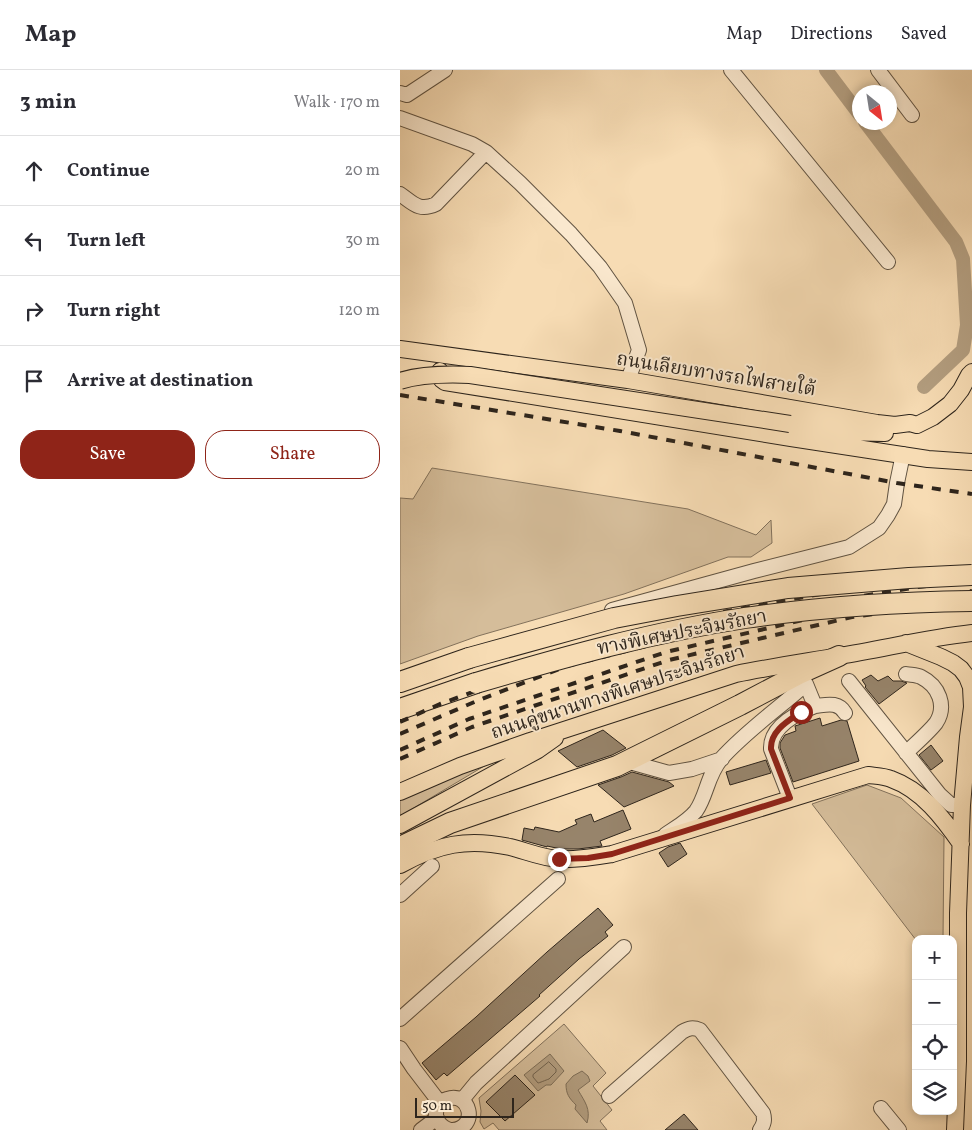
<!DOCTYPE html>
<meta charset="utf-8">
<style>
body{margin:0;font-family:Vollkorn,"Noto Serif Thai",serif;background:#f7f7f7;color:#2b2b33}
.controls{position:absolute;right:15px;bottom:15px;display:grid;overflow:hidden;border-radius:10px;box-shadow:0 2px 8px #0003}
.controls button{width:45px;height:45px;display:grid;place-items:center;padding:0;border:0;border-bottom:1px solid #e1e1e2;background:#fff;color:#2b2b33;font:25px sans-serif}
.compass{position:absolute;left:452px;top:15px;width:45px;height:45px;border-radius:50%;background:#fff;box-shadow:0 2px 8px #0003;rotate:150deg}
.scale{position:absolute;left:15px;bottom:12px;width:99px;box-sizing:border-box;padding-left:5px;border:2px solid #2e251c;border-top:0;font-size:14px;line-height:18px;white-space:nowrap;color:#2e251c;-webkit-text-stroke:4px #fae8ce;paint-order:stroke}
.stop{position:absolute;width:15px;height:15px;margin:-11px;border:4px solid #8f2418;border-radius:50%;background:#fff}
.stop.end{background:#8f2418;border-color:#fff;box-shadow:0 1px 5px #0008}
.list{margin:0;padding:0;list-style:none}
h2{display:flex;justify-content:space-between;align-items:center;height:65px;margin:0;padding:0 20px;font-size:21px}
h2 small{font-size:16px;font-weight:400;color:#7c7c81}
.list li{display:grid;grid-template-columns:32px 1fr auto;gap:15px;align-items:center;box-sizing:border-box;height:70px;padding:0 20px;border-top:1px solid #e1e1e2}
.list b{display:block;font-size:19px;white-space:nowrap}
.list em{font-size:16px;font-style:normal;color:#7c7c81}
.actions{display:flex;gap:10px;padding:15px 20px}
.actions a{flex:1;padding:11px 0;border:1px solid #8f2418;border-radius:20px;text-align:center;font-size:18px;color:#8f2418}
.actions .main{background:#8f2418;color:#fff}
.icon{flex:none;width:28px;height:28px;fill:none;stroke:currentColor;stroke-width:2;stroke-linecap:round;stroke-linejoin:round}
.map{position:relative;flex:none;width:572px;height:1060px;overflow:hidden}
header{display:flex;align-items:center;gap:30px;box-sizing:border-box;height:70px;padding:0 25px;background:#fff;border-bottom:1px solid #e1e1e2}
header strong{font-size:24px}
nav{display:flex;gap:28px;margin-inline-start:auto;font-size:18px}
main{display:flex}
aside{flex:1;background:#fff}
.map>svg:first-child{display:block}
</style>
<header>
<strong>Map</strong>
<nav><a>Map</a><a>Directions</a><a>Saved</a></nav>
</header>
<main>
<aside>
<h2>3 min<small>Walk · 170 m</small></h2>
<ul class="list">
<li><svg class="icon" aria-label="ahead" viewBox="0 0 24 24"><path d="M12 20V5M6 11l6-6 6 6"/></svg><div><b>Continue</b></div><em>20 m</em></li>
<li><svg class="icon" aria-label="left" viewBox="0 0 24 24"><path d="M17 20v-9H6M10 6l-5 5 5 5"/></svg><div><b>Turn left</b></div><em>30 m</em></li>
<li><svg class="icon" aria-label="right" viewBox="0 0 24 24"><path d="M7 20v-9h11M14 6l5 5-5 5"/></svg><div><b>Turn right</b></div><em>120 m</em></li>
<li><svg class="icon" aria-label="arrive" viewBox="0 0 24 24"><path d="M6 21V4h12l-3 4 3 4H6"/></svg><div><b>Arrive at destination</b></div></li>
</ul>
<div class="actions"><a class="main">Save</a><a>Share</a></div>
</aside>
<div class="map">
<svg width="572" height="1060" viewBox="0 0 572 1060">
<rect width="100%" height="100%" fill="#f7dcb4"/>
<filter id="stains"><feTurbulence type="fractalNoise" baseFrequency=".004" numOctaves="4"/><feColorMatrix values="0 0 0 0 .2 0 0 0 0 .09 0 0 0 0 .02 0 0 0 .5 -.17"/></filter>
<radialGradient id="worn" r=".72"><stop offset=".6" stop-color="#630" stop-opacity="0"/><stop offset="1" stop-color="#630" stop-opacity=".3"/></radialGradient>
<!-- green -->
<path fill="#d5bd9a" stroke="#82715b" d="M 32,398 L 288,439 L 356,465 L 371,450 L 372,473 L 351,487 L 328,487 L 224,524 L 78,566 L 0,594 L 0,428 L 13,429 Z
M 86,695 L 7,742 L 0,763 L 0,730 L 49,708 Z
M 467,715 L 501,728 L 544,767 L 543,869 L 516,869 L 516,870 L 412,734 Z
M 164,954 L 206,1003 L 193,1016 L 212,1040 L 200,1051 L 207,1060 L 99,1060 L 93,1053 L 84,1059 L 80,1052 L 81,1041 L 79,1028 Z"/>
<!-- water -->
<path fill="#b39e80" stroke="#7e6e58" d="M 150,984 L 164,1001 L 151,1015 L 146,1015 L 138,1021 L 124,1005 Z
M 182,1001 L 188,1006 L 190,1011 L 178,1020 C 185,1032 191,1039 187,1053 L 175,1039 L 176,1035 C 169,1028 166,1024 166,1014 L 173,1006 Z"/>
<g fill="none" stroke-linecap="round" stroke-linejoin="round">
<!-- shore -->
<path stroke="#70624e" stroke-width="1" d="M 149,992 L 156,999 L 156,1002 L 149,1009 C 146,1010 139,1013 138,1013 L 133,1007 L 133,1005 Z"/>
<!-- canal -->
<path stroke="#b39e80" stroke-width="14" d="M 426,0 L 460,45
M 465,52 L 556,172 L 563,189 L 567,255 L 563,280 L 524,317"/>
</g>
<!-- building -->
<path fill="#97846b" stroke="#2e251c" d="M 471,605 L 478,611 L 488,606 L 493,611 L 501,611 L 507,613 L 479,634 L 465,617 L 466,616 L 462,610 Z
M 420,648 L 422,656 L 441,650 L 447,651 L 459,691 L 393,712 L 380,678 L 380,673 L 385,665 L 396,661 L 395,656 Z
M 203,660 L 226,678 L 212,685 L 177,697 L 158,681 Z
M 531,675 L 543,691 L 531,700 L 519,685 Z
M 366,690 L 371,703 L 330,715 L 326,702 Z
M 232,702 L 269,712 L 274,716 L 224,737 L 198,715 L 221,707 Z
M 223,740 L 231,759 L 200,771 L 202,776 L 178,779 L 161,779 L 147,776 L 147,777 L 122,770 L 124,758 L 134,760 L 135,757 L 159,762 L 177,754 L 175,750 L 191,744 L 194,752 Z
M 280,773 L 287,784 L 268,797 L 259,783 L 268,777 Z
M 198,838 L 213,855 L 205,862 L 208,866 L 179,889 L 139,925 L 140,926 L 47,1006 L 44,1003 L 36,1010 L 22,993 L 76,947 L 147,882 Z
M 115,1005 L 135,1025 L 105,1051 L 86,1032 Z
M 284,1044 L 298,1060 L 265,1060 Z"/>
<g fill="none" stroke-linecap="round" stroke-linejoin="round">
<!-- minor casing -->
<g stroke="#605342" stroke-width="16">
<path id="minor" d="M 331,0 L 488,192
M 478,0 L 512,45
M 0,23 L 7,25 L 45,0
M 0,48 L 72,74 L 86,82 L 120,113 L 171,164 L 200,197 L 225,233 L 239,280 L 228,310
M 0,124 C 13,133 19,142 36,134 L 86,82
M 212,540 L 354,501 L 449,477 L 479,458 L 488,445 L 494,434 L 497,413 L 503,384
M 449,611 L 540,725 L 551,735 L 562,735
M 415,636 C 426,635 438,631 445,643
M 506,683 C 514,675 529,662 536,653 C 547,636 539,616 521,607 C 517,605 511,605 506,604
M 226,691 L 269,703 L 292,699 L 322,689
M 390,728 L 371,679 C 370,657 397,643 415,636 L 406,614
M 265,765 C 275,758 288,751 296,741 C 307,725 307,706 321,689 C 346,661 378,639 406,614 L 399,604
M 0,825 L 32,796
M 0,949 L 158,809
M 0,978 L 14,999 L 40,1033
M 209,1026 L 282,962 C 289,958 293,957 300,960 L 363,1043 C 365,1050 364,1054 360,1060
M 62,1030 L 76,1013 L 224,877
M 481,1038 L 499,1060
M 21,1060 L 37,1048
M 50,1060 C 40,1057 32,1047 38,1036 C 40,1032 43,1030 47,1029 C 70,1021 79,1057 53,1060"/>
</g>
<!-- major casing -->
<g stroke="#2e251c" stroke-width="18">
<path id="major" d="M 0,279 L 228,310 L 477,353 L 495,355 L 510,353 L 517,355 L 533,347 L 550,334 L 561,320 L 569,305 L 572,302
M 40,301 L 41,309 L 45,312 L 391,368 L 528,389 L 572,392
M 390,354 L 438,362 L 485,363
M 506,573 L 541,587 L 553,593 L 561,599 L 567,607 L 571,617 L 572,637 L 568,667 L 562,735 L 558,843 L 558,991 L 555,1060
M 0,722 L 60,696 L 130,671 L 336,604 C 370,597 404,592 439,586 C 483,579 527,568 572,563
M 0,755 L 138,680 L 155,668
M 0,795 C 38,774 67,768 110,777 C 126,781 142,788 159,789 C 177,790 194,787 212,784 L 468,705 C 476,706 484,706 491,709 C 522,720 543,748 561,774"/>
</g>
<!-- highway casing -->
<g stroke="#2e251c" stroke-width="22">
<path id="highway" d="M 0,612 L 69,588
M 0,639 L 76,613
M 0,777 L 50,753 L 217,696 L 340,635 L 399,604 L 439,586"/>
</g>
<!-- minor -->
<use href="#minor" stroke="#fae8ce" stroke-width="14"/>
<!-- major -->
<use href="#major" stroke="#f7dcb4" stroke-width="16"/>
<!-- highway -->
<use href="#highway" stroke="#f7dcb4" stroke-width="20"/>
<!-- rail -->
<path stroke="#2e251c" stroke-width="4" stroke-dasharray="9 9" stroke-linecap="butt" d="M 0,325 L 220,361 L 497,413 L 572,424
M 0,652 L 40,634 L 163,589 L 322,542 L 459,517 L 572,501
M 0,664 L 79,630 L 167,596 L 408,535 L 518,517 L 572,511
M 0,680 L 69,649 L 266,582 L 450,539 L 572,521
M 0,689 L 72,657 L 269,590 L 452,547 L 572,530"/>
<!-- major-bridge casing -->
<g stroke="#2e251c" stroke-width="18" stroke-linecap="butt">
<path id="major-bridge" d="M 0,311 C 22,304 47,304 70,305 L 390,354"/>
</g>
<!-- highway-bridge casing -->
<g stroke="#2e251c" stroke-width="22" stroke-linecap="butt">
<path id="highway-bridge" d="M 69,588 L 214,548 L 277,536 L 388,518 L 509,508 L 572,505
M 76,613 C 164,587 253,562 345,548 C 420,537 496,532 572,531"/>
</g>
<!-- major-bridge -->
<use href="#major-bridge" stroke="#f7dcb4" stroke-width="16"/>
<!-- highway-bridge -->
<use href="#highway-bridge" stroke="#f7dcb4" stroke-width="20"/>
</g>
<g fill="none" stroke-linecap="round" stroke-linejoin="round">
<!-- route -->
<path stroke="#8f2418" stroke-width="6" d="M 159,789 L 188,788 L 212,784 L 390,728 L 371,679 C 370,661 388,651 401,642"/>
</g>
<g text-anchor="middle" dominant-baseline="central" stroke-width="4" stroke-linejoin="round" paint-order="stroke">
<!-- street labels -->
<g font-size="19" fill="#2e251c" stroke="#fae8ce">
<text transform="translate(316 305) rotate(9)">ถนนเลียบทางรถไฟสายใต้</text>
<text transform="translate(282 563) rotate(-11)">ทางพิเศษประจิมรัถยา</text>
<text transform="translate(218 623) rotate(-18)">ถนนคู่ขนานทางพิเศษประจิมรัถยา</text>
</g>
</g>
<rect width="100%" height="100%" filter="url(#stains)"/>
<rect width="100%" height="100%" fill="url(#worn)"/>
</svg>
<div class="controls">
<button>+</button>
<button>−</button>
<button><svg class="icon" aria-label="locate" viewBox="0 0 24 24"><circle cx="12" cy="12" r="6"/><path d="M12 2v4M12 18v4M2 12h4M18 12h4"/></svg></button>
<button><svg class="icon" aria-label="layers" viewBox="0 0 24 24"><path d="M12 4l9 5-9 5-9-5zM3 14l9 5 9-5"/></svg></button>
</div>
<svg class="compass" viewBox="-18 -18 36 36"><path d="M0-13l5 13h-10z" fill="#e53935"/><path d="M0 13l5-13h-10z" fill="#7c7c81"/></svg>
<div class="scale">50 m</div>
<div class="stop" style="left:401px;top:642px"></div>
<div class="stop end" style="left:159px;top:789px"></div>
</div>
</main>
